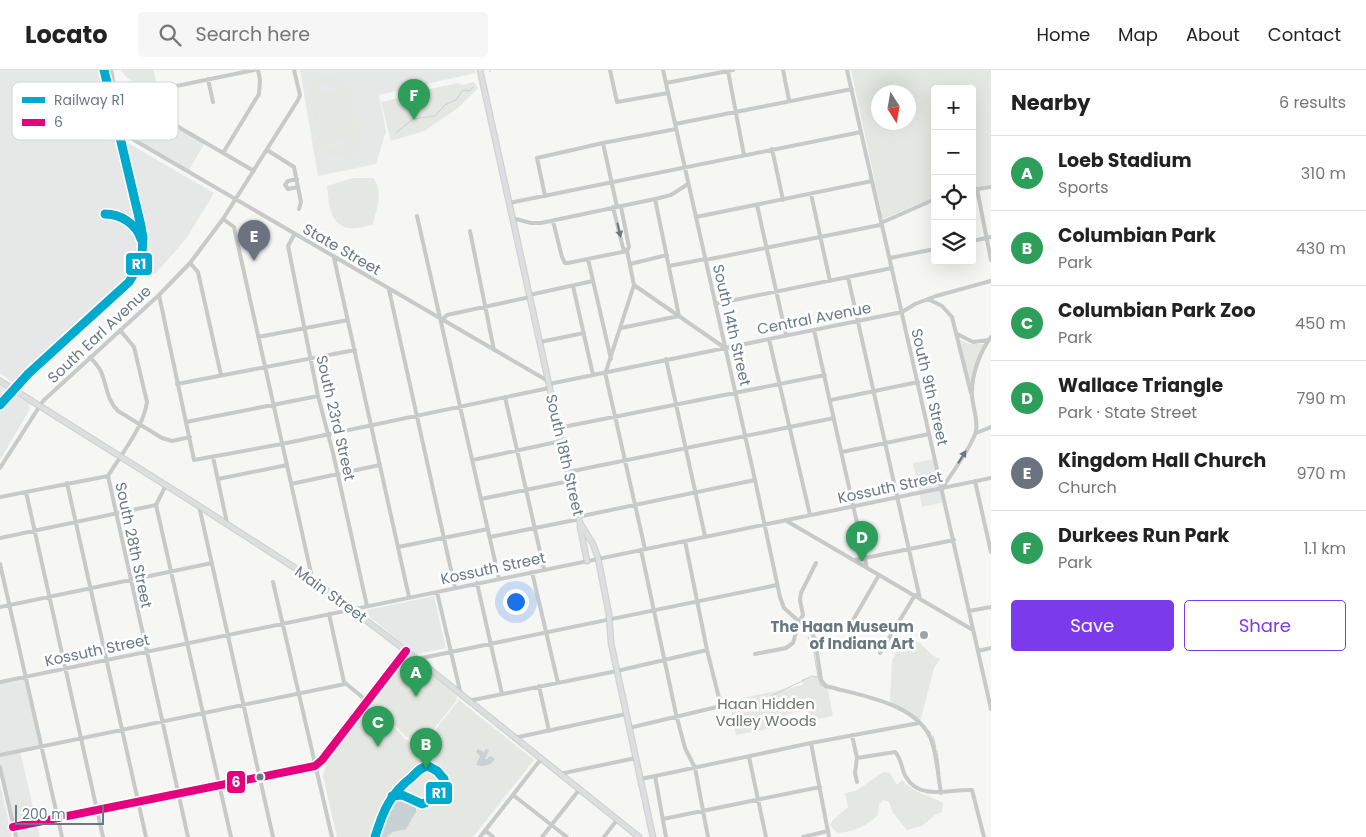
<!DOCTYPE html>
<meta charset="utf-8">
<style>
body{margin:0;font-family:Poppins,sans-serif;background:#f6f6f6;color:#222}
.controls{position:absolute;right:15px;top:15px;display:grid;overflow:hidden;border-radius:5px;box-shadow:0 5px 20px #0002}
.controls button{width:45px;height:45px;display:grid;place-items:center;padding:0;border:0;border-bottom:1px solid #e0e0e0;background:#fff;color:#222;font:25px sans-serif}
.compass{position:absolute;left:871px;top:15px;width:45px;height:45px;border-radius:50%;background:#fff;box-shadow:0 5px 20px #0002;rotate:169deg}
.scale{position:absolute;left:15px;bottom:12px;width:89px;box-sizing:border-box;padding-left:5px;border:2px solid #697982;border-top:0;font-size:14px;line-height:18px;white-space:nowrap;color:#697982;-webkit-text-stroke:4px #fff;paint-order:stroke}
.you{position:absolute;left:515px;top:531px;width:18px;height:18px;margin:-12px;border:4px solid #fff;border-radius:50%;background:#1a73e8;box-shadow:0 0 0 8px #1a73e833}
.badge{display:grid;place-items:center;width:32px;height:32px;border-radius:50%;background:#7c3aed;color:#fff;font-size:16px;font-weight:700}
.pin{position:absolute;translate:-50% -41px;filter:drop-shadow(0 1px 2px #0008)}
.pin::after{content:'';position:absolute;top:26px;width:18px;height:15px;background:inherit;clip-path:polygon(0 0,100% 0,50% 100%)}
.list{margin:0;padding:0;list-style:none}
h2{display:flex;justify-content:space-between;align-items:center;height:65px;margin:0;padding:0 20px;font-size:21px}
h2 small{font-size:16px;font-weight:400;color:#767676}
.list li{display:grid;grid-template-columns:32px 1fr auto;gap:15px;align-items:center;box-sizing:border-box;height:75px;padding:0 20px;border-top:1px solid #e0e0e0}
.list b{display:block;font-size:19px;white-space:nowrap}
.list p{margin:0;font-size:16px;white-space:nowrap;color:#767676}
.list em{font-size:16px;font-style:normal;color:#767676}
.actions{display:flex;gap:10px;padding:15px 20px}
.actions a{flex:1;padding:11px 0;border:1px solid #7c3aed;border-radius:5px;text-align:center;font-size:18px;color:#7c3aed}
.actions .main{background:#7c3aed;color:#fff}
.icon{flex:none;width:28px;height:28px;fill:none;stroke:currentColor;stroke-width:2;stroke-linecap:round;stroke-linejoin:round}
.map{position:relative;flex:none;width:991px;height:767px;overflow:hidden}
header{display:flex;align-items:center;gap:30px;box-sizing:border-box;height:70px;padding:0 25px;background:#fff;border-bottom:1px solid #e0e0e0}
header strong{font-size:24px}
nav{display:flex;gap:28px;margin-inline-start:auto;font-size:18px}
.search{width:350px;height:45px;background:#f6f6f6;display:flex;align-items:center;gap:12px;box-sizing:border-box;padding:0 18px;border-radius:5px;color:#767676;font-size:19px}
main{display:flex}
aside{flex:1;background:#fff}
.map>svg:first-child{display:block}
</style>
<header>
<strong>Locato</strong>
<div class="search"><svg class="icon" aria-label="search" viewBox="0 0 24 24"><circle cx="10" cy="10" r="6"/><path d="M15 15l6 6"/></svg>Search here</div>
<nav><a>Home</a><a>Map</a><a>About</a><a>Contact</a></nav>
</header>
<main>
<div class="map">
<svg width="991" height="767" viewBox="0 0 991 767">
<rect width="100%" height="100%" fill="#f6f6f5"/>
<!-- built -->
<path fill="#e6e7e7" d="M 0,0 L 108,0 L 124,68 L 126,72 L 214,123 L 186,169 L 155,204 L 139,186 L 135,200 L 123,215 L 15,314 L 0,303 Z
M 300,0 L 475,0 L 475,3 L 379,25 L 386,61 L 376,94 L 318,106 Z
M 156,20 L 167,49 L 205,72 L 188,102 L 134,70 L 124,56 L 118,28 Z
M 0,316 L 29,334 L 30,339 L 0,390 Z
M 935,389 L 945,432 L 922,437 L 913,393 Z
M 434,526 L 446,578 L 416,584 L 367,545 L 367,540 Z
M 25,606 L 41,676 L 20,681 L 40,767 L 16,767 L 0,697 L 0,612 Z
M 0,714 L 12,767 L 0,767 Z"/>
<!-- green -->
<path fill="#e5e7e3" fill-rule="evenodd" d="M 121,0 L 153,0 L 157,14 C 141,16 130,14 121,0 Z
M 851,0 L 991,0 L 991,117 L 972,119 L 972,19 L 935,19 L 935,127 L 883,149 ZM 878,22 L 908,22 L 908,52 L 878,52 Z
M 332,7 L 344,12 L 348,11 L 361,72 C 353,75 352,86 339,86 C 333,86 326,83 323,78 C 318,71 317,60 315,52 C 311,33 303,7 332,7 ZM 332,11 L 339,14 L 343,19 L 316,25 L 326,73 L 354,67 C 353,74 349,80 342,81 C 321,85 318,44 315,30 C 315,19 321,12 332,11 Z
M 474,12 L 478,18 L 458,38 L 424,61 L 391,71 L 381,32 L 416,24 L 416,22 L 458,13 L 463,15 Z
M 353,108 L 373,108 C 384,120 376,140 373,155 C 366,156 356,159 349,158 C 329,155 329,132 327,116 Z
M 960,270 L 970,274 L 984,274 L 972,314 L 970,314 Z
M 905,567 L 920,573 L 932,585 L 940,589 L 934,598 L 920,652 L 907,641 L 890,632 L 892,590 Z
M 407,588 L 420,596 L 430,607 L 432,606 L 457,626 L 456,629 L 457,630 L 430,664 L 415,669 L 414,668 L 406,667 L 382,642 L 371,635 Z
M 819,606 L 822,614 L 828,620 L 833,646 L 814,650 L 813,645 L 809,645 L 807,640 L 787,644 L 789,655 L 736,665 L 730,637 L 741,635 L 741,633 L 744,632 L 743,628 L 803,615 L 802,609 Z
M 459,630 L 534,690 L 473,767 L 337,767 L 323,706 L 326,693 L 361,648 L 368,635 L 386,647 L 404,668 L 413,675 L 418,674 L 421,670 L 428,669 Z
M 883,702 L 890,703 L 897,715 L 902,710 C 915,724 927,724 943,733 L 942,742 L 935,745 L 922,756 L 907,760 L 893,743 L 889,732 L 883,730 L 879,735 L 878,745 C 866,756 854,762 837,763 L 830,755 L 833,750 L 848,737 L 845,723 L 856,721 Z"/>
<!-- water -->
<path fill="#c8d1d3" d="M 478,679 L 484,682 L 486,679 L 489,680 L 485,689 L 488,689 L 488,687 L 491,686 L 495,689 C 490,696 483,697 476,695 L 480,686 L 476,682 Z
M 394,729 L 396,731 C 402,727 411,731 416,737 L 416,742 L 406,759 C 396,762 395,759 387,767 L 378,767 L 386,741 Z"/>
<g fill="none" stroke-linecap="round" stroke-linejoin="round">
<!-- stream -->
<path stroke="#c8d1d3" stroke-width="1" d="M 489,2 L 491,0
M 396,63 L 413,49 L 435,46 L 445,35 L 456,30 L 463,20 L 470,21 L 473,17
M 808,567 L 813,576 L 818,607
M 894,634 L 900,637
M 903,639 L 910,643
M 763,642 L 769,627 L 812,606 L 818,607 L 821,615 L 826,618
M 926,658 L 931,663
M 933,666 L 936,678
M 937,680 L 940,704"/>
<!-- major casing -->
<g stroke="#d1d2d2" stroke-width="7">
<path id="major" d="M 480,0 L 573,424 L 580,453 L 593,474 L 598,488 L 609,544 L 611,573 L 653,767
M 0,311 L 199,436 L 309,507 L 417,589 L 639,767
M 580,457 L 587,491"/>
</g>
<!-- minor -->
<path stroke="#c8caca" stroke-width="4" d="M 111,0 C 115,18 120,60 134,70 L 548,311
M 610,0 L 617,32 L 668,23
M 663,0 L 755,410 L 780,527 L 784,538 L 811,562 L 815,569 L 821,610 L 826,616 C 861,626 919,633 932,672 C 937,688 938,706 941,723
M 783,0 L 789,30
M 847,0 L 991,639
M 728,1 L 744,85
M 208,9 L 213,32
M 666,13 L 733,0
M 156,20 L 161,38 L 170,52 L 254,101
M 118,28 L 254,0
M 675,54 L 852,19
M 603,73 L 617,137
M 772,79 L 783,130
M 267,80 L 294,97 L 301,132 L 299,139
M 223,83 L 259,24 L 260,10 L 258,0
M 297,109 L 288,111 L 285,115 L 288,119 L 298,117
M 977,119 L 991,190
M 972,120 L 991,117
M 811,124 L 830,211
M 545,126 L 537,88 L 603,73 L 676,59
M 509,133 L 861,62
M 757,135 L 786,265
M 613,137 L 623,178 L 627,181
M 621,137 L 629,177 L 627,181 L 634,215
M 417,146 L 499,509
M 696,147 L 872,111
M 512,148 L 531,153 L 541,153 L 655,129 L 671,125 L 688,114
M 223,149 L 234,157 L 235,162 L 311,503 L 309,507
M 553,151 L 562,187 L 565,193 L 568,193 L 627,181
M 470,161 L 494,280
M 294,165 L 288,176 L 318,326 L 333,383 L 367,536
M 972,171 L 991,167
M 334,188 L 409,527
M 890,188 L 935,179
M 588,189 L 611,289
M 705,190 L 880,155 L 881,153 L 935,129
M 190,193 L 198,202 L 221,305
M 630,194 L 667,185
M 669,196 L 705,189
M 848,207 L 920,529
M 634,215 L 725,278
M 573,216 L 593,305
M 389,220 L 455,518
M 159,225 L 194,390 L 282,374 L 549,318
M 529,225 L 593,211
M 928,229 L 942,236 L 952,247 L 971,323
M 715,234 L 892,198
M 442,250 L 447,245 L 530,227
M 621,258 L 679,246 L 655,129
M 120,260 L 134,277 L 147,332 C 144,356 121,385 108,406 L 188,767
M 814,260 L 867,498
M 957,264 L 973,272 L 989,270
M 258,267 L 348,250
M 769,269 L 810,445
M 540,272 L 584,263
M 90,287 C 94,292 100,297 102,304 C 107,317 107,330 118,341 L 162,368 L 172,371 L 190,367
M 666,289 L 705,466
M 606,301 L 634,215
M 605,302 L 645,479
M 177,314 L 355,280
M 549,314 L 902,242 L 915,234 L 936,226 L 991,211
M 505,327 L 544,499
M 831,330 L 918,312
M 186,352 L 318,326
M 558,358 L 825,305
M 976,363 L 991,357
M 842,382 L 929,364
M 213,387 L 227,453
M 473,390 L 561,371
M 0,398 L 43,331 L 159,225 L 190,193 L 223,149 L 298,30 L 300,25 L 294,0
M 568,402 L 834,348
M 218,409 L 287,395
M 975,411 L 991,482
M 67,413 L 146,767
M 291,414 L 380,395
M 166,415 L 156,435 L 231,767
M 942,418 C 949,408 974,372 976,361 C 978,349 973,338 972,326 C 971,307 979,283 991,267
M 26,422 L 103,767
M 0,427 L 108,406
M 481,429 L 570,411
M 199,436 L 273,767
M 785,450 L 973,560
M 490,467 L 575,450 L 582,446 L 755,410
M 0,468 L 156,435
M 398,477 L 488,459
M 641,480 L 676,644 L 685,678 L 695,698 L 708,767
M 855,490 L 954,470
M 0,494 L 62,767
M 532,502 L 558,613
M 273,512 L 332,767
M 477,513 L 502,624
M 437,522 L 461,625
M 0,537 L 212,493
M 969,541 L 991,537
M 329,544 L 344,612 L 367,631
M 844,561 L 849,557 L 879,505
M 978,581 L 991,578
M 880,583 L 915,525
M 755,584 L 786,578 L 793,573 L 799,552 L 803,545 L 800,530 L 801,523 L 816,493
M 417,589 L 777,515
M 0,612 L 991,408
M 539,616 L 549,661
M 468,631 L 617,601 L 707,580
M 629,658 L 721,636 L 707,580 L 685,471
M 852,665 L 857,688 L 855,703 L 857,712
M 514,668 L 626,644
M 811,673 L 829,767
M 0,685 L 345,614
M 749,687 L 766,767
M 857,688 L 895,682 C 902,689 901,699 906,707 C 920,731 950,719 972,720 L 984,767
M 0,697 L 16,767
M 562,706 L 564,703 L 636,688
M 655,706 L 666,767
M 641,709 L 811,673 L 919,653
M 513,725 L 567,767
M 663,749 L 820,717
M 13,757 L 315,696 L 322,690 L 406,581
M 485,760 L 493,767
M 480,767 L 541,689
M 542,767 L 579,720
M 604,767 L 617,750
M 803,767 L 828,761"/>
<!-- major -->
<use href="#major" stroke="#dddedf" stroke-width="4.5"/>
<!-- bus-1 casing -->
<g stroke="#fff" stroke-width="11">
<path id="bus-1" d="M 13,757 L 315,696 L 322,690 L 406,581"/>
</g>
<!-- bus-1 -->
<use href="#bus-1" stroke="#e5007d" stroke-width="8"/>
<!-- rail-1 casing -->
<g stroke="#fff" stroke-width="12">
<path id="rail-1" d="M 105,144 C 121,144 136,154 141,169
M 0,335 L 28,304 L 129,212 L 138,197 L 142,184 L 143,168 L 141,156 L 104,0
M 375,767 C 383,741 390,724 412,707 C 417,702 421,697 428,696 L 437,701 L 444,709 C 445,721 432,731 422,734 L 402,725 L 392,726"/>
</g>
<!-- rail-1 -->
<use href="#rail-1" stroke="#00a9ce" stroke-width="9"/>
</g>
<!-- one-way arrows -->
<defs><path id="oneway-solid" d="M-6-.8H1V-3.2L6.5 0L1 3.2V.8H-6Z" transform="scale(1.25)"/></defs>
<g fill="#697982">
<use href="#oneway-solid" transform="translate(619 160) rotate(77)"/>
<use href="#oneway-solid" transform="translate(962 387) rotate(-58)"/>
</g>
<!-- markers -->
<circle fill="#9aa5aa" stroke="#fff" stroke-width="2" cx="924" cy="565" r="5"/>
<circle fill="#697982" stroke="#fff" stroke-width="2" cx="260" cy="707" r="4.5"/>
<g text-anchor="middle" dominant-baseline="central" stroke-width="5" stroke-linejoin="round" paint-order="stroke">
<!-- street labels -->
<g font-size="15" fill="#697982" stroke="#fff">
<text transform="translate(342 179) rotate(30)">State Street</text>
<text transform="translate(814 248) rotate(-11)">Central Avenue</text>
<text transform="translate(732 255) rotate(77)">South 14th Street</text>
<text transform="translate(99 264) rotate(-43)">South Earl Avenue</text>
<text transform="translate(930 317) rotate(77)">South 9th Street</text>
<text transform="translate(336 348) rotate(77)">South 23rd Street</text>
<text transform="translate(565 385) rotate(77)">South 18th Street</text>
<text transform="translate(890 417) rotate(-12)">Kossuth Street</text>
<text transform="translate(134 475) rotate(78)">South 28th Street</text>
<text transform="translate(493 498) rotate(-12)">Kossuth Street</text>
<text transform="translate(331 524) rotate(36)">Main Street</text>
<text transform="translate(97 580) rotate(-12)">Kossuth Street</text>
</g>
<!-- poi labels -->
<g font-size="15" font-weight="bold" fill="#697982" stroke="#fff" text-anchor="end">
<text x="914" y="556">The Haan Museum<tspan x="914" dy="17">of Indiana Art</tspan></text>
</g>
<!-- park labels -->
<g font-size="15" fill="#6c7a67" stroke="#fff">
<text x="766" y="633">Haan Hidden<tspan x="766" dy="17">Valley Woods</tspan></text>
</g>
</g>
<!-- legend -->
<rect x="12" y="12" width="166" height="58" rx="8" fill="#fff" stroke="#d2d7da" stroke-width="1"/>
<rect x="22" y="27" width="23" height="6" fill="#00a9ce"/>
<rect x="22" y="49" width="23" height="7" fill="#e5007d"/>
<g font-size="14" fill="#697982">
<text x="54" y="35">Railway R1</text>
<text x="54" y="57">6</text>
</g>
<g stroke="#fff" stroke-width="2">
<rect x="125" y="182" width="28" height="24" rx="5" fill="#00a9ce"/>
<rect x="226" y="700" width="20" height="24" rx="5" fill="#e5007d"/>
<rect x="425" y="711" width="28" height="24" rx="5" fill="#00a9ce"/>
</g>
<g font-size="14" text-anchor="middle" font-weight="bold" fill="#fff">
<text x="139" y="199">R1</text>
<text x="236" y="717">6</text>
<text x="439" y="728">R1</text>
</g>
</svg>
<div class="controls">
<button>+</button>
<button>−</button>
<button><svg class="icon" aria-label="locate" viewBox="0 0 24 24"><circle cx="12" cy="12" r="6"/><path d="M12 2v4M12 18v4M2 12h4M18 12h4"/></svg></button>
<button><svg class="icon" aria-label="layers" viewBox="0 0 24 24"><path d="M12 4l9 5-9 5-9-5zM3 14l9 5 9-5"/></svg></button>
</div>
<svg class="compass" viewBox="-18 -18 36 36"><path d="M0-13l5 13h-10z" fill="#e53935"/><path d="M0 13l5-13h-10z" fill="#767676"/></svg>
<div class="scale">200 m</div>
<div class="you"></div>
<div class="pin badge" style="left:416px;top:627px;background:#2e9e5b">A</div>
<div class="pin badge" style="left:426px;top:699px;background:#2e9e5b">B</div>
<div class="pin badge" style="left:378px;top:677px;background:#2e9e5b">C</div>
<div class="pin badge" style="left:862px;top:492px;background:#2e9e5b">D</div>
<div class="pin badge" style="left:254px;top:191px;background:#6b7280">E</div>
<div class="pin badge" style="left:414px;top:50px;background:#2e9e5b">F</div>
</div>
<aside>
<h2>Nearby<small>6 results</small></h2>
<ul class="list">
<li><span class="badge" style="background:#2e9e5b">A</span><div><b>Loeb Stadium</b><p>Sports</p></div><em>310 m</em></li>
<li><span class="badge" style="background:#2e9e5b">B</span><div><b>Columbian Park</b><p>Park</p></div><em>430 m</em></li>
<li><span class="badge" style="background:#2e9e5b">C</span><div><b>Columbian Park Zoo</b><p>Park</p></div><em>450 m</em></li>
<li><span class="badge" style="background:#2e9e5b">D</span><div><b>Wallace Triangle</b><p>Park · State Street</p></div><em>790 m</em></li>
<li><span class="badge" style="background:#6b7280">E</span><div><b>Kingdom Hall Church</b><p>Church</p></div><em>970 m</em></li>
<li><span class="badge" style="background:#2e9e5b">F</span><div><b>Durkees Run Park</b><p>Park</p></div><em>1.1 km</em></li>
</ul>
<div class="actions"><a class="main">Save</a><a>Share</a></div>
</aside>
</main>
